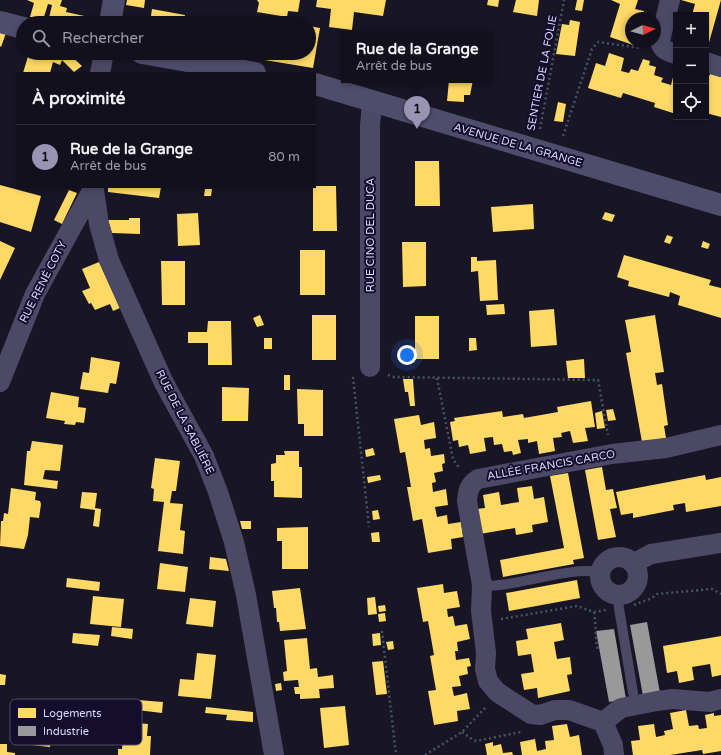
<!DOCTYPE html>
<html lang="fr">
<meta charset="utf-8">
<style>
body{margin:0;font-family:"Varela Round",sans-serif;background:#1f1e29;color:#f1f3f6}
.controls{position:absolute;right:12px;top:12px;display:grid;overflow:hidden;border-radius:0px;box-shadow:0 2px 6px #0003}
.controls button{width:36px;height:36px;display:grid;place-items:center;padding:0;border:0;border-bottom:1px solid #31303b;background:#12101c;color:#f1f3f6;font:20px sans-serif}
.compass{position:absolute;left:625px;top:12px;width:36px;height:36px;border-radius:50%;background:#12101c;box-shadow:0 2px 6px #0003;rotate:85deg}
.you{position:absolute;left:407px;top:355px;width:14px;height:14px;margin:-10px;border:3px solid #fff;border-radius:50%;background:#1a73e8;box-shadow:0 0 0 6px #1a73e833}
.badge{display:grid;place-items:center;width:26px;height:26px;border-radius:50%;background:#9994b3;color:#111;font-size:13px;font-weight:700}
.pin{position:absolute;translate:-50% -33px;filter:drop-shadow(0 1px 2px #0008)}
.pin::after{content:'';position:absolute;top:21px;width:14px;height:12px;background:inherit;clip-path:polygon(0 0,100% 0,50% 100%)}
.popup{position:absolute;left:341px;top:31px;width:152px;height:52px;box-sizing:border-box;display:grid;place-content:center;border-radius:0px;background:#12101c;filter:drop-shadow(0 1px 3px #0005);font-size:13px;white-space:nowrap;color:#9c9da3}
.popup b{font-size:15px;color:#f1f3f6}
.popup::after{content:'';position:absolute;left:50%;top:100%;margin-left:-8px;border:8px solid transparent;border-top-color:#12101c}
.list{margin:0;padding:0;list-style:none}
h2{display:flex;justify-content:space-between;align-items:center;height:52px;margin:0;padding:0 16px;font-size:17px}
h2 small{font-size:13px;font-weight:400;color:#9c9da3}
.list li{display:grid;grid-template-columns:26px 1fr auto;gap:12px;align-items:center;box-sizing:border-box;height:64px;padding:0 16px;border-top:1px solid #31303b}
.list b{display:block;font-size:15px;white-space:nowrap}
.list p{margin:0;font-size:13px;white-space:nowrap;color:#9c9da3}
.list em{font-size:13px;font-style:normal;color:#9c9da3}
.icon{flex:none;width:22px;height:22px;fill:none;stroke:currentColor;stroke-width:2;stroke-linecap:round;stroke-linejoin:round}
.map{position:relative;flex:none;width:721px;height:755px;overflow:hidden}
.search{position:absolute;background:#12101c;box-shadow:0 2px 6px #0003;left:16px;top:16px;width:300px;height:44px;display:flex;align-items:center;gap:10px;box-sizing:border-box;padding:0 14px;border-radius:22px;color:#9c9da3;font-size:15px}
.panel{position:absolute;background:#12101c;box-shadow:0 2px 6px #0003;left:16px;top:72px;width:300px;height:116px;border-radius:0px}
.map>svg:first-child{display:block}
</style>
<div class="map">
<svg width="721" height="755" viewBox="0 0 721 755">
<rect width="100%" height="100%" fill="#181525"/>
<!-- homes -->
<path fill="#ffd966" d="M 27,0 L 62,0 L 60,6 L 67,8 L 66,12 L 89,17 L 87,23 L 51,22 L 52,18 L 49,18 L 52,5 L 48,4 L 43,20 L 30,17 L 34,3 Z
M 127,0 L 145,0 L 144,8 L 126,5 Z
M 257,0 L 300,0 L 298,12 L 288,11 L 287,17 L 257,12 L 259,3 Z
M 317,0 L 386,0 L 383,16 L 354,12 L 352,30 L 329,27 L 331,9 L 316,7 Z
M 488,0 L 499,0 L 498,7 L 487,5 Z
M 516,0 L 539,0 L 537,16 L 513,12 Z
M 577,0 L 584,0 L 582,11 L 575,10 Z
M 611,0 L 638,0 L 635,9 L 644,11 L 642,18 L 631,18 L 631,42 L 634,42 L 633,45 L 610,37 L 620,4 Z
M 681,0 L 721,0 L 706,53 L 706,15 L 692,15 L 695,4 Z
M 152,9 L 185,15 L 184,23 L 150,23 Z
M 570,20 L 580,22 L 575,56 L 556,54 L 562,24 L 569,25 Z
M 309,26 L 320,28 L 313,68 L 247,57 L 248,53 L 309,53 Z
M 0,31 L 6,33 L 1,47 L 0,46 Z
M 29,53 L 68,53 L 82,66 L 74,72 L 62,60 L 60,65 L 53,62 L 50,73 L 23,73 Z
M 609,53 L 624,58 L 621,71 L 629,73 L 631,69 L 638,71 L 643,59 L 650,61 L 649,65 L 656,67 L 654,75 L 663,78 L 661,82 L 671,85 L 674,73 L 676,73 L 676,114 L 654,107 L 655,103 L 623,93 L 621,98 L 588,88 L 596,63 L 605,66 Z
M 710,74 L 721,77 L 721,117 L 706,113 L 706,84 Z
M 449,80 L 473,80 L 470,95 L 464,95 L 464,102 L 447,101 Z
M 558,102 L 566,104 L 563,122 L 554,121 Z
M 415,161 L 439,161 L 440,206 L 415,206 Z
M 0,185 L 41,196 L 31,232 L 0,222 Z
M 315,186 L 336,186 L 337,231 L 313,231 L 313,187 Z
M 108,187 L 161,187 L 159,198 L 108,192 Z
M 205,189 L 212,189 L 211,196 L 204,196 Z
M 69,190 L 77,193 L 62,224 L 54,220 Z
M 533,204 L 534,229 L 493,232 L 491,207 Z
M 605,212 L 615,215 L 612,222 L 602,219 Z
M 198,213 L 200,245 L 178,246 L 177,214 Z
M 129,218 L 140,218 L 140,234 L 112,233 L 108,220 L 129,220 Z
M 667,235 L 673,237 L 670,244 L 664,242 Z
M 0,241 L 15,248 L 0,280 Z
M 703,241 L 710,244 L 708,249 L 701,247 Z
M 402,242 L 426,242 L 426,286 L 403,287 Z
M 300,250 L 325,250 L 325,295 L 300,295 Z
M 624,255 L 711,280 L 709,285 L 721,288 L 721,318 L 678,305 L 680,296 L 670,292 L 669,297 L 628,286 L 629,281 L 617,277 Z
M 471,257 L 477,257 L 477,261 L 496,260 L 498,300 L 480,301 L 478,271 L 471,272 Z
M 161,261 L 185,261 L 185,305 L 162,305 Z
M 99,262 L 120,308 L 113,311 L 110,304 L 95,310 L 91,303 L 89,304 L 82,291 L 90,288 L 82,269 Z
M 504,304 L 505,314 L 487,315 L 486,305 Z
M 554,309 L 557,345 L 531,347 L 529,311 Z
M 260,315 L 264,325 L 257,327 L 253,318 Z
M 312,315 L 336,315 L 336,360 L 312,360 Z
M 655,315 L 664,372 L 655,373 L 657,385 L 662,384 L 668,425 L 664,426 L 666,438 L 642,442 L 626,353 L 631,352 L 625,320 Z
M 415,316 L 439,316 L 439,359 L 415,359 Z
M 208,321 L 231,321 L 232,365 L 208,365 L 208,343 L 188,343 L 188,332 L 207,332 Z
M 264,338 L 272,338 L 272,349 L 264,349 Z
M 469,338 L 476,338 L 477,350 L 469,351 Z
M 91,357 L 120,362 L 116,384 L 110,383 L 108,393 L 80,389 L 83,372 L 89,373 Z
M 584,359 L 585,378 L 568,378 L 566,361 Z
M 284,375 L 290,375 L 290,390 L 284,390 Z
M 403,379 L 413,379 L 415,406 L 410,406 L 408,392 L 405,392 Z
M 222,387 L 249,388 L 248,421 L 222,421 Z
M 297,389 L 323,390 L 323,436 L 304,436 L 304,424 L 298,424 Z
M 51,392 L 79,397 L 78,407 L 86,408 L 84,423 L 76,422 L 75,425 L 64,424 L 65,421 L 46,418 Z
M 591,401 L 595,427 L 585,428 L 588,441 L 573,443 L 570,431 L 561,433 L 562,437 L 553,438 L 555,451 L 539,454 L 537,441 L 528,443 L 528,439 L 518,440 L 521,453 L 513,455 L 512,451 L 504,452 L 502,444 L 494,445 L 493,437 L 484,438 L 486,451 L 470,454 L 468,445 L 459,447 L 458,440 L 453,441 L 450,422 L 455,421 L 454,418 L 502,411 L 503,417 L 523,414 L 524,418 L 558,412 L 557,407 Z
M 613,409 L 616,420 L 608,421 L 606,410 Z
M 602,411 L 605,428 L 597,429 L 595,413 Z
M 419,415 L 421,425 L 434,422 L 435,429 L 436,438 L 424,440 L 425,449 L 430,448 L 431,456 L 444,454 L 445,463 L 442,464 L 443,471 L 434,473 L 436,482 L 432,483 L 433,492 L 446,489 L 448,505 L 435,507 L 437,517 L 447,515 L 448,524 L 461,522 L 463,537 L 451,539 L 452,549 L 428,553 L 422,519 L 413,521 L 407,487 L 411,487 L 408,469 L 405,452 L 400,453 L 394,419 Z
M 32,441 L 63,445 L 60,471 L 45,470 L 43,479 L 58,481 L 57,489 L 24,485 L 27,451 L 30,451 Z
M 373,448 L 375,455 L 366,457 L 365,450 Z
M 284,451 L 299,451 L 299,467 L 302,467 L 302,498 L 274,497 L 274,481 L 271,481 L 271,464 L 276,463 L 276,455 L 285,455 Z
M 155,458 L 180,461 L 176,491 L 172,491 L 170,503 L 183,504 L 180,530 L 185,531 L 183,554 L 158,551 L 164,502 L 153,501 L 154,489 L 151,488 Z
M 602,467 L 606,490 L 613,489 L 617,508 L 610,509 L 616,537 L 598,540 L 585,470 Z
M 568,473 L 584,558 L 573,560 L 574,564 L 503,577 L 500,560 L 564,548 L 550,476 Z
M 380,475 L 381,480 L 368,483 L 367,477 Z
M 705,475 L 706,480 L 721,477 L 721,506 L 686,512 L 685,503 L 673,505 L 674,510 L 633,518 L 633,513 L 621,515 L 616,492 Z
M 532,486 L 534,499 L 544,497 L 548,522 L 532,525 L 533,532 L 516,535 L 515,528 L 480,534 L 476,509 L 485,508 L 483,495 L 499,492 L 501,505 L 519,502 L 517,488 Z
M 11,488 L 36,492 L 35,500 L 40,501 L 41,504 L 39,518 L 30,517 L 28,535 L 24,549 L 0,546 L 1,521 L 3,521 L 4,513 L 8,514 Z
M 82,492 L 97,493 L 95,508 L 101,509 L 99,527 L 93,526 L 95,510 L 80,508 Z
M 378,510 L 380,519 L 373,520 L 372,511 Z
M 240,521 L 251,521 L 251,529 L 242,529 Z
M 308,527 L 308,569 L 282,569 L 282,541 L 277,541 L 277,528 Z
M 379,532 L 380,542 L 372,542 L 371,533 Z
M 210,557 L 226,559 L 229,571 L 209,569 Z
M 160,563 L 188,567 L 185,592 L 157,589 Z
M 67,578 L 100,582 L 99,591 L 66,587 Z
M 577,580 L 580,598 L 509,611 L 506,593 Z
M 443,584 L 444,593 L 457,591 L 460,607 L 447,609 L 448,617 L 453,616 L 455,626 L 467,624 L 470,639 L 457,642 L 458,651 L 455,651 L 456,660 L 469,658 L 471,666 L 467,667 L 468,674 L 459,676 L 461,686 L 452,687 L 454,696 L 467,693 L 470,709 L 457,711 L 458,721 L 434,725 L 428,691 L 436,690 L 430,656 L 434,655 L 428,621 L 423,622 L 417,588 Z
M 300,588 L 306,629 L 280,631 L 279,622 L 277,622 L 276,608 L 274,608 L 272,591 Z
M 93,596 L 124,599 L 121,627 L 90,624 Z
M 375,597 L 377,614 L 368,615 L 367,598 Z
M 190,598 L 216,601 L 213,627 L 186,624 Z
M 385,605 L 386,611 L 379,612 L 378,606 Z
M 385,613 L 386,621 L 379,622 L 378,614 Z
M 561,623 L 564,640 L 554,642 L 557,659 L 570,657 L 572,674 L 567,675 L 570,691 L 538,698 L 537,688 L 524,690 L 521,674 L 534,672 L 531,654 L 518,656 L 516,641 L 528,639 L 526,629 Z
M 112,627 L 133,629 L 132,639 L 111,636 Z
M 73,633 L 100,635 L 98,646 L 72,643 Z
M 380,633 L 381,645 L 373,646 L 372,634 Z
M 721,636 L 721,675 L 712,677 L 710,664 L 692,667 L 694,680 L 679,683 L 677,671 L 667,673 L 663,646 Z
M 307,638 L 310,669 L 317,668 L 318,677 L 333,675 L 334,688 L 319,689 L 320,698 L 300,699 L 300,694 L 295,694 L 294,687 L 299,687 L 298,680 L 284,681 L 283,672 L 287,671 L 284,640 Z
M 393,641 L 394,649 L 388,650 L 386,642 Z
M 197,653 L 216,655 L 211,699 L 178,696 L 180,679 L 194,680 Z
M 383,661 L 387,694 L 376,695 L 372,662 Z
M 0,674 L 6,675 L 5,685 L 0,685 Z
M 281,683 L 282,690 L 276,691 L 275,684 Z
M 138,700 L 163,702 L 162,713 L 137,710 Z
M 30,702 L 54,704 L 50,747 L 23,744 L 26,716 L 29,716 Z
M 345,706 L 349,745 L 324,748 L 320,708 Z
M 206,707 L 253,712 L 253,722 L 226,720 L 227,715 L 205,713 Z
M 686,710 L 689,726 L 698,725 L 699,729 L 707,728 L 705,715 L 714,713 L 714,716 L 721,715 L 721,751 L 703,754 L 702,750 L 670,755 L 633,755 L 631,741 L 640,740 L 638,726 L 654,724 L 656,737 L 665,735 L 664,731 L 673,729 L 670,713 Z
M 124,722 L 148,724 L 147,736 L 151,736 L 150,755 L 118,755 L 118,749 L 122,749 Z
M 567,724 L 570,737 L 579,735 L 582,755 L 522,755 L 520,742 L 535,739 L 537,751 L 546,749 L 545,741 L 554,740 L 552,726 Z
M 493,742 L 493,746 L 501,744 L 503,753 L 512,752 L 513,755 L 487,755 L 485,744 Z
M 0,744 L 7,744 L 7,752 L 15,753 L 15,755 L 0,755 Z"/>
<!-- industry -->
<path fill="#999" d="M 647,622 L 660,693 L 643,696 L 630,625 Z
M 614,629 L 626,699 L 609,702 L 596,631 Z"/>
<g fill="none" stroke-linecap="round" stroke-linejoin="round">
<!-- path -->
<path stroke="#455466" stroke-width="2.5" stroke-dasharray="2 3" stroke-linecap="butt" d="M 540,129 L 564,0
M 563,136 L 592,49 L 598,42 L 641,48
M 388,375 L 394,377 L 598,380 L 608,435
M 353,377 L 369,527
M 437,378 L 453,459 L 460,469
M 634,605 L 652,598 L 657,594 L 712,589 L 721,594
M 594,612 C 596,625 595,637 598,651
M 501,619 L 577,606 L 594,612 L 606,610
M 382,631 L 396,755
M 462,732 L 473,740 L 476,741 L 521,732
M 425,755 L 462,732 L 486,707"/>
<!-- lane -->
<path stroke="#4b4966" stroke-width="10" d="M 482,585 C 488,585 494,586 500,585 C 524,583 581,565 600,573
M 617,596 L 633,693"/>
<!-- street -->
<path stroke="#4b4966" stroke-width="20" d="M 670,0 L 660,41 C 662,50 667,51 676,54
M 706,62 L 721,67
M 100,73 L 104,53
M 94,190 L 99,224 L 109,260 L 164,383 L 204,456 L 218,492 L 234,542 L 246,595 L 274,755
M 370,367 L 370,126 L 372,102
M 0,382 L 35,294 L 94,187
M600 576a19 19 0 1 1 38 0a19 19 0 1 1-38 0Z
M 634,563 L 651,554 L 721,543
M 603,722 L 569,710 L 555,710 L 540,715 L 531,714 L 497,692 L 488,681 L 485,669 L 486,653 L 481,611 L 482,585 L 467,501 C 468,490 469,485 478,479 L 612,454 L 666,448 L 721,435
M 603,722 L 621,708 L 657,701 L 673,699 L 710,702 L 721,699
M 603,722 L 613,745 L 614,755"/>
<!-- secondary -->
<path stroke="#4f4d6c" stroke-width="22" d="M 0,22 L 23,28
M 110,23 L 114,0
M 142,53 L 255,73
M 315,84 L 721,205"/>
</g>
<g text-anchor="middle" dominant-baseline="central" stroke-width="4" stroke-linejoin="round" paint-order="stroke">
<!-- street labels -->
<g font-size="11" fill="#ded9ff" stroke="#140e2c">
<text transform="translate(542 73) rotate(-79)">SENTIER DE LA FOLIE</text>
<text transform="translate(518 145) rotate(16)">AVENUE DE LA GRANGE</text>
<text transform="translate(370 235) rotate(-90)">RUE CINO DEL DUCA</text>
<text transform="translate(43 282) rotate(-63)">RUE RENÉ COTY</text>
<text transform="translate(185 422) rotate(63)">RUE DE LA SABLIÈRE</text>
<text transform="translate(551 465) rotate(-10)">ALLÉE FRANCIS CARCO</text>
</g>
</g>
<!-- legend -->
<rect x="10" y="699" width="132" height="46" rx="6" fill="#140e2c" stroke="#514b6b" stroke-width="1"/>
<rect x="18" y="708" width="18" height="10" fill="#ffd966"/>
<rect x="18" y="726" width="18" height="10" fill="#999"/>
<g font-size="11" fill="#ded9ff">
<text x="43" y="717">Logements</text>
<text x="43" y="735">Industrie</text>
</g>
</svg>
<div class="controls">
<button>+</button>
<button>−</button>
<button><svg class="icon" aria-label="locate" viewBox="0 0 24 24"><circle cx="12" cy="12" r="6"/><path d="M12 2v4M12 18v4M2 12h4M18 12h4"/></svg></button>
</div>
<svg class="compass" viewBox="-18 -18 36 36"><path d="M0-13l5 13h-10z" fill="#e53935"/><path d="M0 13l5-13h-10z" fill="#9c9da3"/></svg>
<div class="you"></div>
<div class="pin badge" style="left:417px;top:129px">1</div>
<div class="popup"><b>Rue de la Grange</b>Arrêt de bus</div>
<div class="search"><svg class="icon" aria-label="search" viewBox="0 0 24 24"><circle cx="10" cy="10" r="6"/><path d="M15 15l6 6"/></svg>Rechercher</div>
<section class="panel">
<h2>À proximité<small></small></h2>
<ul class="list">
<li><span class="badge">1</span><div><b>Rue de la Grange</b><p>Arrêt de bus</p></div><em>80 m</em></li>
</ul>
</section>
</div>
